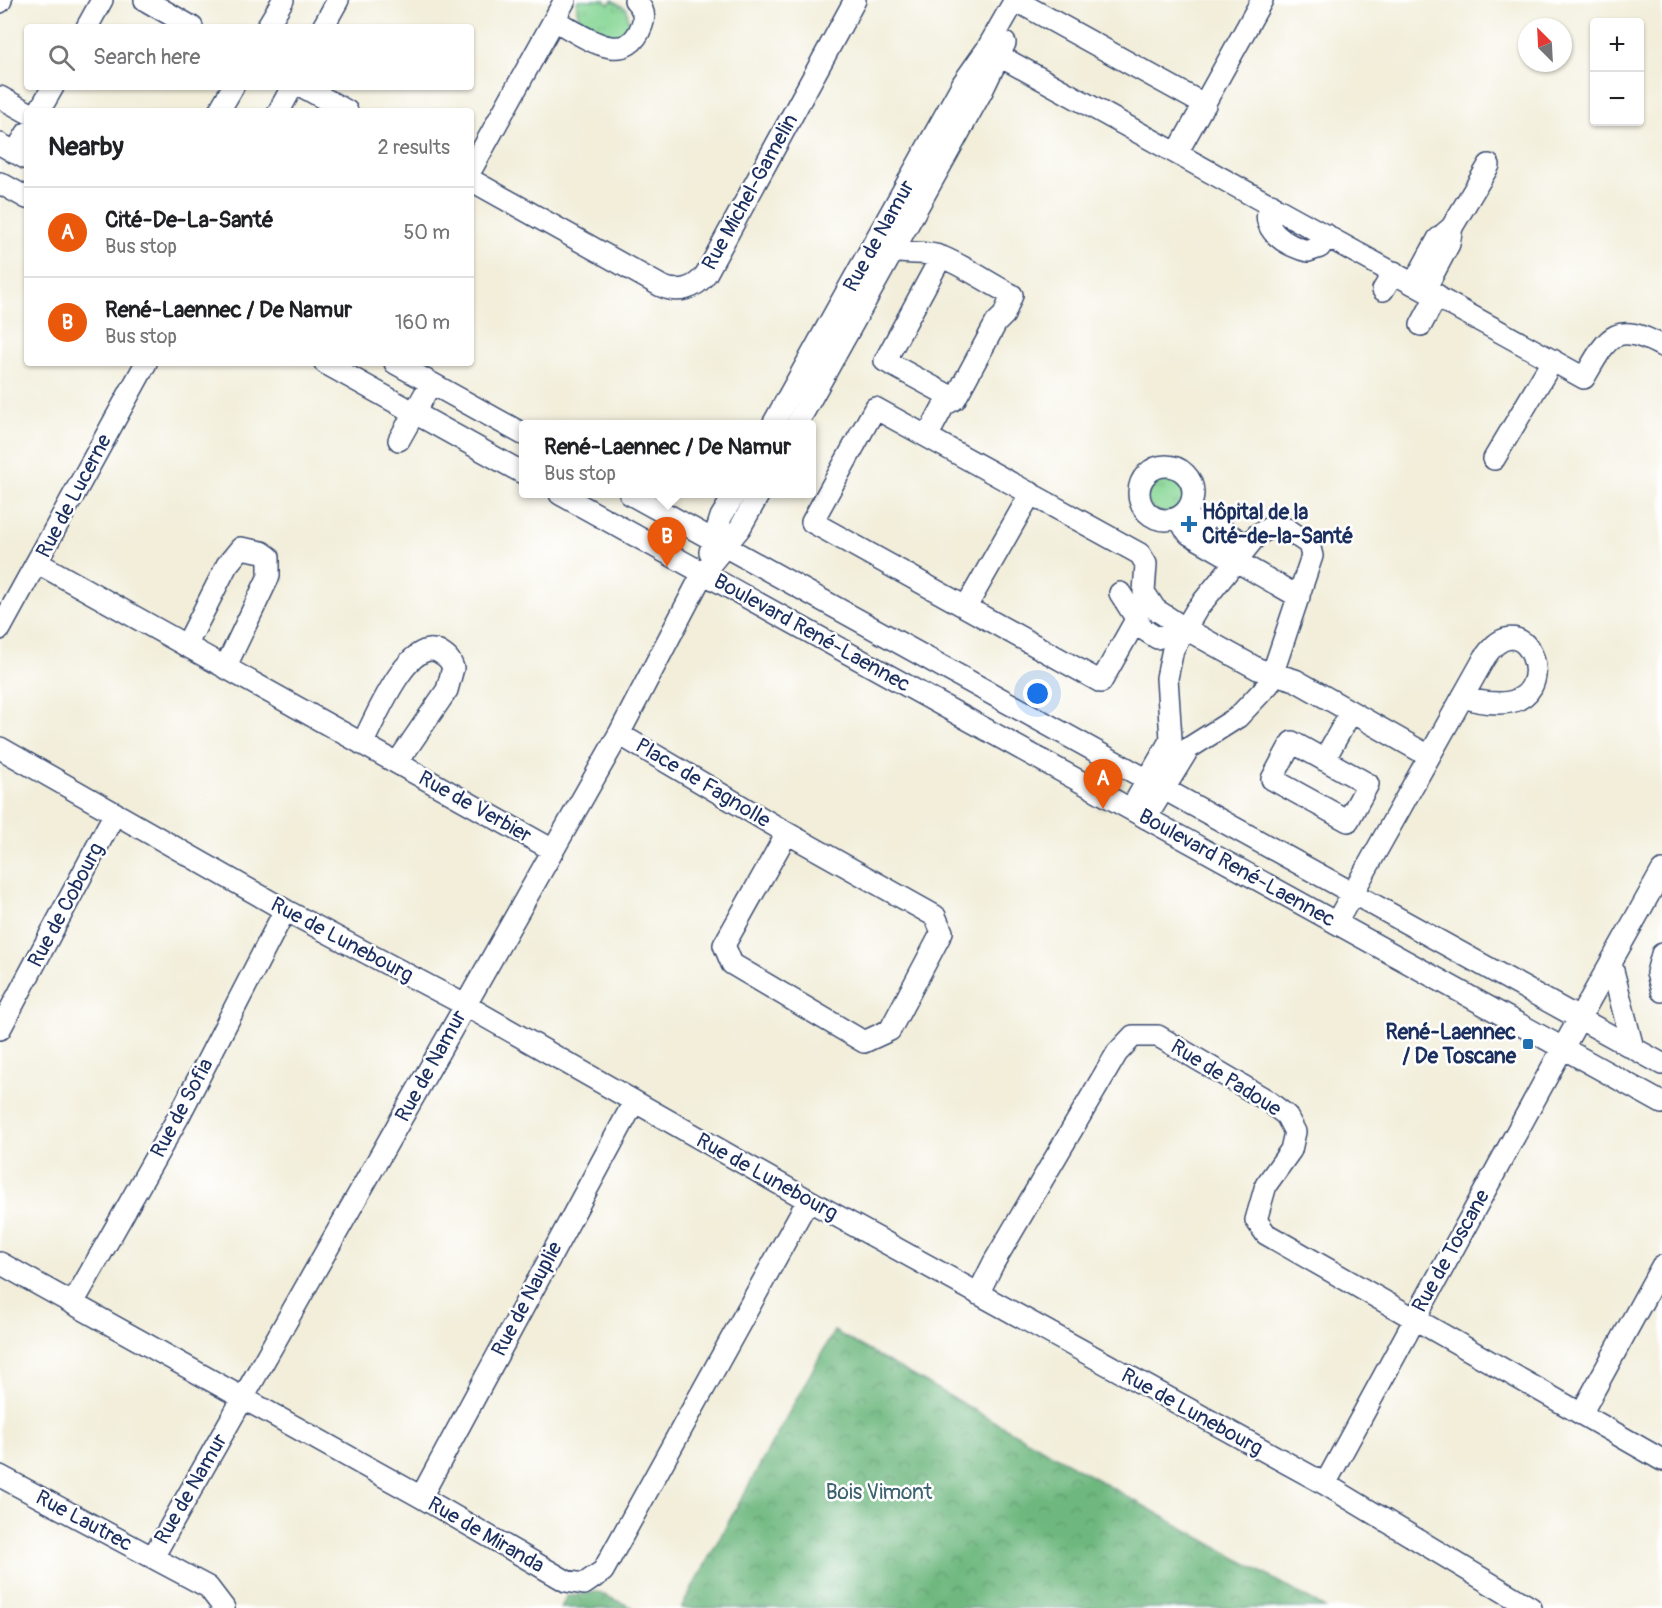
<!DOCTYPE html>
<meta charset="utf-8">
<style>
body{margin:0;font-family:Pangolin,sans-serif;background:#f2f2f2;color:#202124}
.controls{position:absolute;right:18px;top:18px;display:grid;overflow:hidden;border-radius:6px;box-shadow:0 2px 4px #0004}
.controls button{width:54px;height:54px;display:grid;place-items:center;padding:0;border:0;border-bottom:2px solid #e0e0e0;background:#fff;color:#202124;font:30px sans-serif}
.compass{position:absolute;left:1518px;top:18px;width:54px;height:54px;border-radius:50%;background:#fff;box-shadow:0 2px 4px #0004;rotate:336deg}
.you{position:absolute;left:1038px;top:694px;width:21px;height:21px;margin:-15px;border:4px solid #fff;border-radius:50%;background:#1a73e8;box-shadow:0 0 0 9px #1a73e833}
.badge{display:grid;place-items:center;width:39px;height:39px;border-radius:50%;background:#ea580c;color:#fff;font-size:20px;font-weight:700}
.pin{position:absolute;translate:-50% -50px;filter:drop-shadow(0 2px 3px #0008)}
.pin::after{content:'';position:absolute;top:32px;width:21px;height:18px;background:inherit;clip-path:polygon(0 0,100% 0,50% 100%)}
.popup{position:absolute;left:519px;top:420px;width:297px;height:78px;box-sizing:border-box;display:grid;place-content:center;border-radius:6px;background:#fff;filter:drop-shadow(0 2px 4px #0005);font-size:20px;white-space:nowrap;color:#757577}
.popup b{font-size:22px;color:#202124}
.popup::after{content:'';position:absolute;left:50%;top:100%;margin-left:-12px;border:12px solid transparent;border-top-color:#fff}
.list{margin:0;padding:0;list-style:none}
h2{display:flex;justify-content:space-between;align-items:center;height:78px;margin:0;padding:0 24px;font-size:26px}
h2 small{font-size:20px;font-weight:400;color:#757577}
.list li{display:grid;grid-template-columns:39px 1fr auto;gap:18px;align-items:center;box-sizing:border-box;height:90px;padding:0 24px;border-top:2px solid #e0e0e0}
.list b{display:block;font-size:22px;white-space:nowrap}
.list p{margin:0;font-size:20px;white-space:nowrap;color:#757577}
.list em{font-size:20px;font-style:normal;color:#757577}
.icon{flex:none;width:33px;height:33px;fill:none;stroke:currentColor;stroke-width:2;stroke-linecap:round;stroke-linejoin:round}
.map{position:relative;flex:none;width:1662px;height:1608px;overflow:hidden}
.search{position:absolute;background:#fff;box-shadow:0 2px 4px #0004;left:24px;top:24px;width:450px;height:66px;display:flex;align-items:center;gap:15px;box-sizing:border-box;padding:0 21px;border-radius:6px;color:#757577;font-size:22px}
.panel{position:absolute;background:#fff;box-shadow:0 2px 4px #0004;left:24px;top:108px;width:450px;height:258px;border-radius:6px}
.map>svg:first-child{display:block}
</style>
<div class="map">
<svg width="1662" height="1608" viewBox="0 0 1662 1608">
<defs>
<pattern id="grass-tufts" width="24" height="20" patternUnits="userSpaceOnUse" patternTransform="scale(1.5)"><rect width="24" height="20" fill="#88d796"/><path d="M3 7l-1-3M5 7V3M7 7l1-3M15 17l-1-3M17 17v-4M19 17l1-3" fill="none" stroke="#75b984"/></pattern>
<pattern id="forest-crowns" width="20" height="18" patternUnits="userSpaceOnUse" patternTransform="scale(1.5)"><rect width="20" height="18" fill="#6eb87f"/><path d="M2 6a3 3 0 1 1 6 0M12 15a3 3 0 1 1 6 0" fill="none" stroke="#5a966b"/></pattern>
</defs>
<rect width="100%" height="100%" fill="#fff"/>
<filter id="ink" filterUnits="userSpaceOnUse"><feTurbulence type="fractalNoise" baseFrequency=".0167" numOctaves="2"/><feDisplacementMap in="SourceGraphic" scale="12" xChannelSelector="R" yChannelSelector="G"/><feConvolveMatrix kernelMatrix="1 2 1 2 8 2 1 2 1" color-interpolation-filters="sRGB"/></filter>
<filter id="wash" filterUnits="userSpaceOnUse"><feTurbulence type="fractalNoise" baseFrequency=".008" numOctaves="4" result="noise"/><feDisplacementMap in="SourceGraphic" scale="24" xChannelSelector="R" yChannelSelector="G"/><feGaussianBlur stdDeviation="1.35" result="paint"/><feColorMatrix in="noise" values="0 0 0 0 0 0 0 0 0 0 0 0 0 0 0 0 0 1.4 0 .05"/><feComposite in="paint" operator="in"/></filter>
<g filter="url(#wash)">
<rect width="100%" height="100%" fill="#f2eeda"/>
<!-- grass -->
<path fill="url(#grass-tufts)" stroke="#52837a" stroke-width="1.5" d="M 578,0 L 606,0 L 605,2 L 609,4 L 612,0 L 627,9 L 629,27 L 619,36 C 600,38 570,21 578,0 Z
M1146 493a20 20 0 1 1 40 0a20 20 0 1 1-40 0Z"/>
<!-- forest -->
<path fill="url(#forest-crowns)" stroke="#44746e" stroke-width="1.5" d="M 834,1331 L 1325,1608 L 681,1608 Z
M 597,1592 L 634,1608 L 561,1608 L 567,1596 Z"/>
</g>
<g filter="url(#ink)">
<g fill="none" stroke-linecap="round" stroke-linejoin="round">
<!-- minor casing -->
<g stroke="#3b4c71" stroke-width="24">
<path id="minor" d="M 145,0 L 192,27
M 1015,0 L 1205,105
M 0,2 L 1,0
M 554,20 C 581,34 626,71 642,25 C 646,15 642,7 635,0
M 87,27 L 102,0
M 267,27 L 283,0
M 323,27 L 338,0
M 987,49 L 1584,378 C 1608,337 1614,320 1662,346
M 303,87 L 347,111
M 0,97 L 27,112
M 39,111 L 53,87
M 219,111 L 233,87
M 279,111 L 292,87
M 0,144 L 27,159
M 15,153 L 27,133
M 1177,153 L 1262,0
M 471,170 L 565,0
M 471,180 L 661,286 C 678,294 695,289 706,274 L 855,0
M 0,183 L 27,198
M 1271,204 C 1257,229 1287,246 1308,251 L 1320,247 L 1327,235
M 1452,227 L 1489,165
M 883,246 C 904,258 921,249 942,257 C 966,267 989,283 1012,295 L 1004,315 L 996,323 L 955,399 L 885,361 L 941,257
M 1414,283 L 1438,239 L 1452,227 L 1449,244 L 1425,289
M 1383,290 L 1394,272
M 1421,325 L 1437,295
M 325,363 L 523,473
M 395,363 L 523,434
M 773,424 L 963,83 L 987,49 L 1015,0
M 797,424 L 982,91 L 1005,43
M 928,435 L 944,405 L 955,399
M 399,440 L 431,383
M 1494,459 L 1553,360
M1139 493a27 27 0 1 1 54 0a27 27 0 1 1-54 0Z
M 560,494 L 1662,1103
M 630,494 L 1662,1064
M 1178,518 L 1189,534 L 1299,597
M 1185,529 C 1206,513 1229,535 1247,546
M 710,552 L 721,517 L 735,494
M 38,563 L 553,850
M 1120,593 L 1143,629 L 1157,638 L 1184,628
M 966,607 L 1031,493
M 1137,618 L 1101,682 L 812,522 L 875,408 L 1140,554 L 1146,564 L 1144,592 L 1155,609 L 1184,628 L 1258,669 L 1295,680 L 1429,756
M 0,629 L 146,363
M 186,646 L 227,565 L 241,548 L 262,552 L 269,557 L 269,576 L 225,668
M 619,734 L 787,833 L 935,916 L 942,932 L 890,1030 L 864,1042 L 732,964 L 724,945 L 787,833
M 1292,742 L 1368,784 L 1348,821 L 1272,779 Z
M 362,744 C 374,722 408,636 439,652 C 447,657 450,659 453,668 L 447,690 L 397,763
M 0,748 L 285,910 L 465,1005 L 808,1200 L 1325,1484 L 1531,1608
M 1324,760 L 1351,712
M 1131,809 L 1171,739 L 1167,678 L 1173,649 L 1197,609 L 1257,535 L 1273,526 L 1287,529 L 1309,544 L 1312,556 L 1269,684 L 1238,717 L 1189,748 L 1146,818
M 1336,923 L 1485,657 C 1526,596 1567,703 1499,703 C 1486,703 1475,702 1463,696
M 1662,954 L 1657,973 L 1662,991
M 1611,963 L 1633,1048
M 0,1029 L 115,813
M 0,1263 L 421,1497 L 566,1581 L 584,1584 L 603,1571 L 808,1200
M 978,1294 L 994,1262 L 1117,1053 L 1133,1036 L 1158,1036 L 1265,1099 L 1286,1115 L 1295,1132 L 1291,1150 L 1266,1185 L 1256,1220 L 1266,1234 L 1662,1460
M 73,1303 L 180,1114 L 285,910
M 1581,1414 L 1662,1266
M 0,1476 L 208,1587 L 224,1608
M 1325,1484 L 1555,1062 L 1662,871
M 421,1497 L 634,1102
M 153,1557 L 619,734 L 703,573 L 740,528 L 759,494"/>
</g>
<!-- minor -->
<use href="#minor" stroke="#fff" stroke-width="21"/>
</g>
</g>
<!-- markers -->
<g fill="#1f6fb2" stroke="#fff" stroke-width="2">
<path d="M1186 515h6v6h6v6h-6v6h-6v-6h-6v-6h6z"/>
<rect x="1522" y="1038" width="12" height="12" rx="3"/>
</g>
<g text-anchor="middle" dominant-baseline="central" stroke-width="5" stroke-linejoin="round" paint-order="stroke">
<!-- street labels -->
<g font-size="21" fill="#1b2f5e" stroke="#fff">
<text transform="translate(750 192) rotate(-61)">Rue Michel-Gamelin</text>
<text transform="translate(879 236) rotate(-61)">Rue de Namur</text>
<text transform="translate(74 496) rotate(-62)">Rue de Lucerne</text>
<text transform="translate(812 633) rotate(29)">Boulevard René-Laennec</text>
<text transform="translate(703 783) rotate(31)">Place de Fagnolle</text>
<text transform="translate(475 807) rotate(29)">Rue de Verbier</text>
<text transform="translate(1237 868) rotate(29)">Boulevard René-Laennec</text>
<text transform="translate(66 905) rotate(-62)">Rue de Cobourg</text>
<text transform="translate(342 940) rotate(28)">Rue de Lunebourg</text>
<text transform="translate(431 1066) rotate(-61)">Rue de Namur</text>
<text transform="translate(1226 1078) rotate(32)">Rue de Padoue</text>
<text transform="translate(182 1108) rotate(-62)">Rue de Sofia</text>
<text transform="translate(767 1177) rotate(29)">Rue de Lunebourg</text>
<text transform="translate(1451 1251) rotate(-61)">Rue de Toscane</text>
<text transform="translate(527 1299) rotate(-62)">Rue de Nauplie</text>
<text transform="translate(1192 1412) rotate(29)">Rue de Lunebourg</text>
<text transform="translate(191 1489) rotate(-60)">Rue de Namur</text>
<text transform="translate(84 1521) rotate(28)">Rue Lautrec</text>
<text transform="translate(486 1535) rotate(30)">Rue de Miranda</text>
</g>
<!-- poi labels -->
<g font-size="21" font-weight="bold" fill="#1b2f5e" stroke="#fff" text-anchor="start">
<text x="1202" y="512">Hôpital de la<tspan x="1202" dy="24">Cité-de-la-Santé</tspan></text>
<text x="1516" y="1032" text-anchor="end">René-Laennec<tspan x="1516" dy="24">/ De Toscane</tspan></text>
</g>
<!-- park labels -->
<g font-size="21" fill="#3c616f" stroke="#fff">
<text x="879" y="1492">Bois Vimont</text>
</g>
</g>
</svg>
<div class="controls">
<button>+</button>
<button>−</button>
</div>
<svg class="compass" viewBox="-18 -18 36 36"><path d="M0-13l5 13h-10z" fill="#e53935"/><path d="M0 13l5-13h-10z" fill="#757577"/></svg>
<div class="you"></div>
<div class="pin badge" style="left:1103px;top:809px">A</div>
<div class="pin badge" style="left:667px;top:567px">B</div>
<div class="popup"><b>René-Laennec / De Namur</b>Bus stop</div>
<div class="search"><svg class="icon" aria-label="search" viewBox="0 0 24 24"><circle cx="10" cy="10" r="6"/><path d="M15 15l6 6"/></svg>Search here</div>
<section class="panel">
<h2>Nearby<small>2 results</small></h2>
<ul class="list">
<li><span class="badge">A</span><div><b>Cité-De-La-Santé</b><p>Bus stop</p></div><em>50 m</em></li>
<li><span class="badge">B</span><div><b>René-Laennec / De Namur</b><p>Bus stop</p></div><em>160 m</em></li>
</ul>
</section>
</div>
